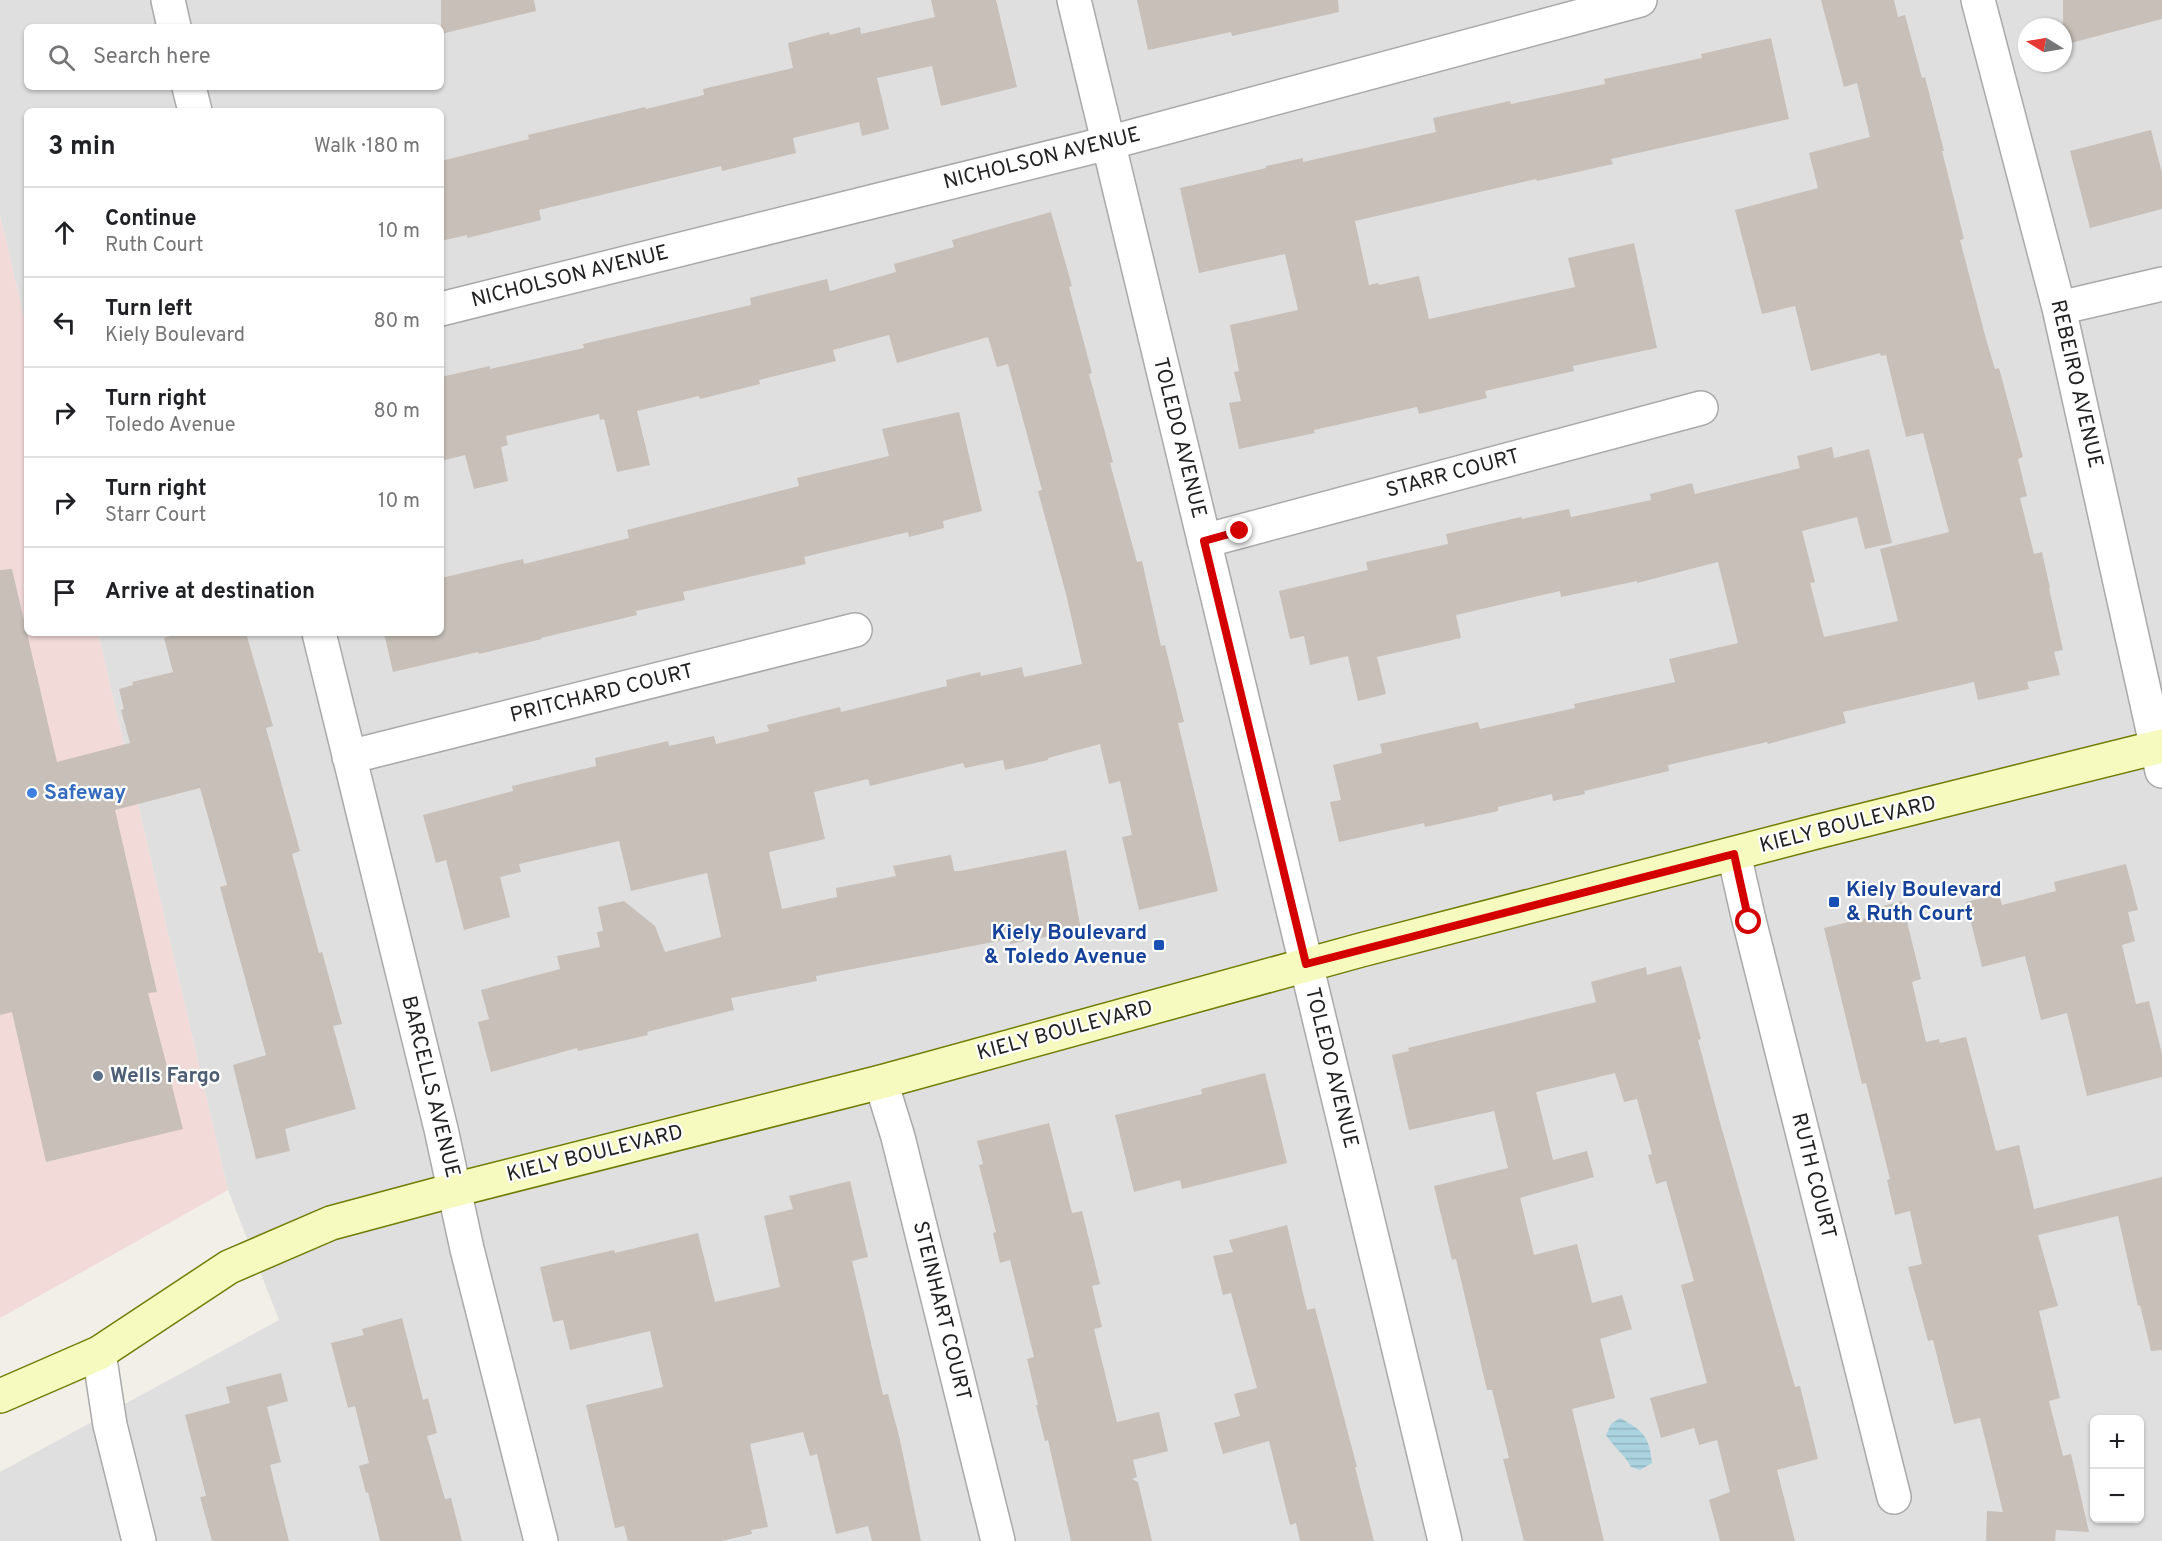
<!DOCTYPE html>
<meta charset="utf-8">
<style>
body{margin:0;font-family:Overpass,sans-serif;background:#f6f6f6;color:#202124}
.controls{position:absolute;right:18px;bottom:18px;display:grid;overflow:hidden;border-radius:9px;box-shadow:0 2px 4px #0004}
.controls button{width:54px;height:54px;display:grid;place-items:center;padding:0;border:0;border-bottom:2px solid #e0e0e0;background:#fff;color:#202124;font:30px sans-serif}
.compass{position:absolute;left:2018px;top:18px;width:54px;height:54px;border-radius:50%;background:#fff;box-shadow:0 2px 4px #0004;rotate:281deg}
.stop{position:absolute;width:18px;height:18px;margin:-14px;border:4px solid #d40000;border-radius:50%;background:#fff}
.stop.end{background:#d40000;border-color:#fff;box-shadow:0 2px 6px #0008}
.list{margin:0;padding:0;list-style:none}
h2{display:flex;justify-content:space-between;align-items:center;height:78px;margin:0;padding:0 24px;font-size:26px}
h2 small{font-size:20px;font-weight:400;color:#757577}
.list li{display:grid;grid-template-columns:39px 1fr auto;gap:18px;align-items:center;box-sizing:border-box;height:90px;padding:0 24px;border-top:2px solid #e0e0e0}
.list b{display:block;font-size:22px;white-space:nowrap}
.list p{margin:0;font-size:20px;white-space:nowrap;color:#757577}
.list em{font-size:20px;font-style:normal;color:#757577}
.icon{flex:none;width:33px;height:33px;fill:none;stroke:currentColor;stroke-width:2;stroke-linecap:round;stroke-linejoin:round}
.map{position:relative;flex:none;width:2162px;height:1541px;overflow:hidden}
.search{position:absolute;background:#fff;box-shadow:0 2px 4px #0004;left:24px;top:24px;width:420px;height:66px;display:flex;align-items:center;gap:15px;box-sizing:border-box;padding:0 21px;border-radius:9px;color:#757577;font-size:22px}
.panel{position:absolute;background:#fff;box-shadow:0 2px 4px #0004;left:24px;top:108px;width:420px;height:528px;border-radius:9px}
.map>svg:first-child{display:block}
</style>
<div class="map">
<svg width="2162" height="1541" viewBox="0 0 2162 1541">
<defs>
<pattern id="water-rules" width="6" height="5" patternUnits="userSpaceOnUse" patternTransform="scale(1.5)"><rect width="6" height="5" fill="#aad3df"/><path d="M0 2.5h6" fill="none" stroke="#92b5bf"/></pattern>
</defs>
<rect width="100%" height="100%" fill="#f2efe9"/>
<!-- residential -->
<path fill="#e0dfdf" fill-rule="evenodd" d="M 0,0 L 2162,0 L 2162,1541 L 0,1541 L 0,1472 L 279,1320 L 228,1190 L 98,633 L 441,633 L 441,111 L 27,111 L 27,331 L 0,215 ZM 27,27 L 441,27 L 441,87 L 27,87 ZM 2027,27 L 2063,27 L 2063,63 L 2027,63 ZM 2094,1420 L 2140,1420 L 2140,1518 L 2094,1518 Z"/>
<!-- commercial -->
<path fill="#f2dad9" d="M 0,215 L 27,331 L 27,633 L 98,633 L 228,1190 L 0,1318 Z"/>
<!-- water -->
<path fill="url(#water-rules)" d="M 1620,1418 C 1643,1431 1649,1435 1652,1463 L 1640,1470 L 1631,1467 C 1624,1453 1614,1448 1606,1435 L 1611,1424 Z"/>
<!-- building -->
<path fill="#c7bfb8" d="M 441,0 L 534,0 L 536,11 L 441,34 Z
M 931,0 L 996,0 L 1017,87 L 941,106 L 932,66 L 877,78 L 889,129 L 862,136 L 859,122 L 793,138 L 796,153 L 722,171 L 721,166 L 539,210 L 541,220 L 467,238 L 467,235 L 441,241 L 441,161 L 529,139 L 528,135 L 645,107 L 646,109 L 704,95 L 703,89 L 793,68 L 788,43 L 829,32 L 830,35 L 860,27 L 861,34 L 935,17 Z
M 1137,0 L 1338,0 L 1339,12 L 1232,36 L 1231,32 L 1148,50 Z
M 1821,0 L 1894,0 L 1898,17 L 1905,15 L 1922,78 L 1925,77 L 1944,151 L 1942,151 L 1964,239 L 1960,240 L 1986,339 L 1995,369 L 1999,368 L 2023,457 L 2018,459 L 2027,496 L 2020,498 L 2034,554 L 2042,552 L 2050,588 L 2049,588 L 2063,650 L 2054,652 L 2060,675 L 2027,682 L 2029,689 L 1978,700 L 1974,682 L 1843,712 L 1846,723 L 1768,744 L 1767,742 L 1668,765 L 1669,771 L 1584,791 L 1585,794 L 1553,801 L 1552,794 L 1498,807 L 1498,811 L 1425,827 L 1424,823 L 1339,842 L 1330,802 L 1341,800 L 1333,765 L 1382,753 L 1380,744 L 1478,722 L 1480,729 L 1575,708 L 1574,704 L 1675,682 L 1669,659 L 1738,643 L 1718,562 L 1637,583 L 1637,581 L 1561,597 L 1560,591 L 1456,615 L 1461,638 L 1377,657 L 1386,694 L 1358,701 L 1348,656 L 1310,665 L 1304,636 L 1290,639 L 1279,591 L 1368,570 L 1366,562 L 1448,544 L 1446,534 L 1521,517 L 1522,519 L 1569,509 L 1571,517 L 1651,500 L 1650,494 L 1692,483 L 1695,494 L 1800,468 L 1797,456 L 1832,447 L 1834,458 L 1869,449 L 1892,543 L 1865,549 L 1857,517 L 1802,531 L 1815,582 L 1810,583 L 1824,637 L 1898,621 L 1880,549 L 1949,532 L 1923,433 L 1906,437 L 1886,355 L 1881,356 L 1880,353 L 1811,371 L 1795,306 L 1762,314 L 1735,210 L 1818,188 L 1809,153 L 1870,137 L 1857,83 L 1844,87 Z
M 2063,0 L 2162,0 L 2162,19 L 2063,45 Z
M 1771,38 L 1789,119 L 1611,159 L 1613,164 L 1537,181 L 1536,179 L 1355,221 L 1369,285 L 1378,283 L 1379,285 L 1419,276 L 1429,319 L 1575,287 L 1568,258 L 1634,243 L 1657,348 L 1573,366 L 1574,371 L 1485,391 L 1487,398 L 1419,414 L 1417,407 L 1314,430 L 1315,433 L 1239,449 L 1229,403 L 1241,401 L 1234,372 L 1239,371 L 1230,325 L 1298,310 L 1285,254 L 1199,273 L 1180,188 L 1266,168 L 1266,166 L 1303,158 L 1303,162 L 1436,132 L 1433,118 L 1510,101 L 1511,104 L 1605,84 L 1604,79 L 1702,58 L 1701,54 Z
M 2151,130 L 2162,173 L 2162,209 L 2090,228 L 2070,151 Z
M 1051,212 L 1072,286 L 1069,287 L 1092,373 L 1089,374 L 1113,462 L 1110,463 L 1137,562 L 1142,561 L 1161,646 L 1165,645 L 1184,722 L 1178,723 L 1218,891 L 1139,910 L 1122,837 L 1132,835 L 1120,781 L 1109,784 L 1100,744 L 1048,758 L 1048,760 L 1005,770 L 1003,760 L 965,768 L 963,763 L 870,786 L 868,779 L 814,792 L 825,839 L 769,852 L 782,909 L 837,897 L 836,888 L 896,876 L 893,866 L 951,855 L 954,871 L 960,871 L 1066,850 L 1081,930 L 1010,944 L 1009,939 L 816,976 L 817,981 L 731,998 L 734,1010 L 647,1032 L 648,1035 L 578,1051 L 577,1048 L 491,1072 L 478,1022 L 489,1019 L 481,990 L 560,969 L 557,956 L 600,947 L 597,932 L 603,931 L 598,907 L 624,901 L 655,926 L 665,952 L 721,937 L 707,873 L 631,891 L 619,841 L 519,864 L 521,872 L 500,877 L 510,917 L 464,930 L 446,860 L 436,863 L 423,815 L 513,791 L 512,786 L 596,766 L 595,758 L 668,741 L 669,746 L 714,736 L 716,744 L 769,731 L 767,725 L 840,707 L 841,712 L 947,686 L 946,680 L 980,672 L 981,676 L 1022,667 L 1024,677 L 1082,664 L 1066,594 L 1038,491 L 1042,490 L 1008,364 L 997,367 L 988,337 L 897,363 L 889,335 L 833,350 L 836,361 L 759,380 L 760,384 L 700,399 L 699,396 L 637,411 L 650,465 L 617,472 L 604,419 L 600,420 L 599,414 L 506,436 L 508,445 L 501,447 L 508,481 L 474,489 L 465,455 L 441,461 L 441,377 L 490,366 L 490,369 L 584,348 L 583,344 L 751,305 L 750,298 L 827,279 L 830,291 L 896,272 L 894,264 L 954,247 L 952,240 Z
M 959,412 L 982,511 L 943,521 L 944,528 L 909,537 L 908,532 L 804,557 L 806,564 L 683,592 L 685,600 L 636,611 L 637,615 L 541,638 L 542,639 L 479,654 L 478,652 L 393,672 L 384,633 L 441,633 L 441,578 L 523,559 L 524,564 L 629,538 L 627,530 L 799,486 L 797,478 L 889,456 L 882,429 Z
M 12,569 L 57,762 L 130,743 L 121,710 L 124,709 L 119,689 L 133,685 L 132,682 L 173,672 L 164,638 L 180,633 L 246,633 L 273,726 L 266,728 L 300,851 L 292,854 L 319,953 L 322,952 L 342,1024 L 333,1026 L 356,1109 L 285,1129 L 290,1151 L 256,1159 L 233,1065 L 266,1055 L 220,887 L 227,885 L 200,788 L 115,810 L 157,992 L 148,993 L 183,1129 L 46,1162 L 12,1012 L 0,1015 L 0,570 Z
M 2126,864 L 2138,910 L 2128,912 L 2135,941 L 2122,945 L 2136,1004 L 2149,1001 L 2162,1054 L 2162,1077 L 2087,1096 L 2067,1013 L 2041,1020 L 2025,956 L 1982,967 L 1966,902 L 1999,894 L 2002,905 L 2056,891 L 2054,882 Z
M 1902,901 L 1921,979 L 1912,982 L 1926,1042 L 1939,1039 L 1940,1043 L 1966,1037 L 1996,1151 L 2019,1145 L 2034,1209 L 2162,1177 L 2162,1350 L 2151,1351 L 2140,1305 L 2138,1306 L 2118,1216 L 2038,1235 L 2058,1306 L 2039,1311 L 2060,1398 L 2049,1401 L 2063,1456 L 2071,1454 L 2089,1532 L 2056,1530 L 2055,1541 L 1986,1541 L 1987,1511 L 2003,1512 L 1980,1418 L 1954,1424 L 1933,1340 L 1928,1341 L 1908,1267 L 1922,1264 L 1910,1211 L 1895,1215 L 1887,1180 L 1890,1179 L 1866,1083 L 1862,1084 L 1824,928 L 1869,917 L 1868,910 Z
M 1681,966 L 1701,1039 L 1698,1040 L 1719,1119 L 1795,1387 L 1800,1386 L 1818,1459 L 1777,1470 L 1795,1541 L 1720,1541 L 1709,1500 L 1730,1492 L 1717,1440 L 1699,1445 L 1694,1428 L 1661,1438 L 1650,1398 L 1707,1383 L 1681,1285 L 1694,1281 L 1666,1181 L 1656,1184 L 1648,1155 L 1652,1154 L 1637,1099 L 1624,1102 L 1615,1073 L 1536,1092 L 1553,1160 L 1587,1151 L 1594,1177 L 1520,1198 L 1534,1255 L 1577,1244 L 1592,1303 L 1622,1295 L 1632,1329 L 1600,1339 L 1615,1398 L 1572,1409 L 1604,1541 L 1524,1541 L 1503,1459 L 1509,1458 L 1492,1390 L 1487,1390 L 1456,1259 L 1452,1260 L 1434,1186 L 1508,1168 L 1494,1111 L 1409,1130 L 1392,1055 L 1409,1051 L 1408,1048 L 1596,1002 L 1591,982 L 1646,967 L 1647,975 Z
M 1265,1073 L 1287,1163 L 1182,1189 L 1180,1180 L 1134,1192 L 1115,1115 L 1202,1094 L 1201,1089 Z
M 1049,1123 L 1072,1213 L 1082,1211 L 1100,1284 L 1092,1286 L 1102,1327 L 1094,1329 L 1117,1422 L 1159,1412 L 1168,1451 L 1133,1460 L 1137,1477 L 1132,1479 L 1138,1482 L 1152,1541 L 1071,1541 L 1048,1440 L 1045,1441 L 1036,1405 L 1038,1405 L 1027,1359 L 1034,1357 L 1021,1304 L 1010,1260 L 1000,1263 L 993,1233 L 996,1232 L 979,1165 L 983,1164 L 977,1141 Z
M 850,1181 L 868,1257 L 852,1261 L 883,1395 L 888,1394 L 900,1440 L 921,1541 L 872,1541 L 868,1526 L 836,1534 L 817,1454 L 810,1456 L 803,1432 L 750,1444 L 768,1527 L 751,1530 L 752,1534 L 722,1541 L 628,1541 L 624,1526 L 615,1528 L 586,1405 L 663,1387 L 650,1331 L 570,1350 L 563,1320 L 553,1322 L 540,1267 L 614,1250 L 615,1253 L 698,1233 L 715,1302 L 780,1287 L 764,1216 L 793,1209 L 789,1196 Z
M 1287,1225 L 1307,1310 L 1315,1308 L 1357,1467 L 1355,1467 L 1374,1541 L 1300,1541 L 1296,1523 L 1290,1525 L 1269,1441 L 1223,1454 L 1214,1423 L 1240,1416 L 1234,1394 L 1257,1388 L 1231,1293 L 1223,1295 L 1213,1256 L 1233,1252 L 1229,1240 Z
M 402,1318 L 423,1400 L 428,1398 L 437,1433 L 427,1436 L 445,1499 L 451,1498 L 462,1541 L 380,1541 L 368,1492 L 366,1493 L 359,1466 L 369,1463 L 355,1406 L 348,1408 L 331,1343 L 364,1335 L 362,1329 Z
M 281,1373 L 288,1401 L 267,1407 L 281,1462 L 270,1465 L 289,1541 L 212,1541 L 200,1497 L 206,1496 L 185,1415 L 230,1403 L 226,1387 Z"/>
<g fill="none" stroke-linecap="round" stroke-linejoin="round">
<!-- street casing -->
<g stroke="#a9a9a9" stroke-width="36">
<path id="street" d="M 168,0 L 174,27
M 1074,0 L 1445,1541
M 1978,0 L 2059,308 L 2162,771
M 189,87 L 195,111
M 2059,308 L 2162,284
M 441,309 L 1108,143 L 1640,0
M 1204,541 L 1701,408
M 319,633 L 441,1129 L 467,1249 L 541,1541
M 349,757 L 855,630
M 1734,854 L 1748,916 L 1894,1497
M 881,1082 L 898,1137 L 998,1541
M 99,1353 L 110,1425 L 139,1541"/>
</g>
<!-- secondary casing -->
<g stroke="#707d05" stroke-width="36">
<path id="secondary" d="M 0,1396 L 99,1353 L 229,1267 L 331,1223 L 454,1190 L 881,1082 L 1361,950 L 1816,832 L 2162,746"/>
</g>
<!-- street -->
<use href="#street" stroke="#fff" stroke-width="33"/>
<!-- secondary -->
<use href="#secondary" stroke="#f7fabf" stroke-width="33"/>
</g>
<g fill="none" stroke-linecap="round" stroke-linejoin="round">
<!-- route -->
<path stroke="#d40000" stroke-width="8" d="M 1240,531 L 1204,541 L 1306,964 L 1734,854 L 1749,922"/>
</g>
<!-- markers -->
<circle fill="#3f7fe0" stroke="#fff" stroke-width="2" cx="32" cy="793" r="6"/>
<g fill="#1a4fb4" stroke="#fff" stroke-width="2">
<rect x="1828" y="896" width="12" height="12" rx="3"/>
<rect x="1153" y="939" width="12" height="12" rx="3"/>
</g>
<circle fill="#5c6f8a" stroke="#fff" stroke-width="2" cx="98" cy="1076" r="6"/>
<g text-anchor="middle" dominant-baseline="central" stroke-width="4.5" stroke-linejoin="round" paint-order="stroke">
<!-- street labels -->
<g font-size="21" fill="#222" stroke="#fff">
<text transform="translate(1042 159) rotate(-14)">NICHOLSON AVENUE</text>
<text transform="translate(570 277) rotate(-14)">NICHOLSON AVENUE</text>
<text transform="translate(2076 384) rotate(77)">REBEIRO AVENUE</text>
<text transform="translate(1179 438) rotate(76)">TOLEDO AVENUE</text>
<text transform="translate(1453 474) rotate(-15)">STARR COURT</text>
<text transform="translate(602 694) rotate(-14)">PRITCHARD COURT</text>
<text transform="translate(1848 825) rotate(-14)">KIELY BOULEVARD</text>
<text transform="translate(1065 1031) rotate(-15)">KIELY BOULEVARD</text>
<text transform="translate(1331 1068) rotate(76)">TOLEDO AVENUE</text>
<text transform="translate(430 1087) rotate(76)">BARCELLS AVENUE</text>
<text transform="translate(595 1154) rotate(-14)">KIELY BOULEVARD</text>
<text transform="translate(1813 1176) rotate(76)">RUTH COURT</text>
<text transform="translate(941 1311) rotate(76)">STEINHART COURT</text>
</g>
<!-- shop labels -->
<g font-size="21" font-weight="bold" fill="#366cbe" stroke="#fff" text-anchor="start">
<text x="44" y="793">Safeway</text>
</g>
<!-- transit labels -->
<g font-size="21" font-weight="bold" fill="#164399" stroke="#fff" text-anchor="start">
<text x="1846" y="890">Kiely Boulevard<tspan x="1846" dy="24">&amp; Ruth Court</tspan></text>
<text x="1147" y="933" text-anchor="end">Kiely Boulevard<tspan x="1147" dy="24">&amp; Toledo Avenue</tspan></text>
</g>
<!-- service labels -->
<g font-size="21" font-weight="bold" fill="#4e5e75" stroke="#fff" text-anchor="start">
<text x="110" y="1076">Wells Fargo</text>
</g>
</g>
</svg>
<div class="controls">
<button>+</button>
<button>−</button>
</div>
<svg class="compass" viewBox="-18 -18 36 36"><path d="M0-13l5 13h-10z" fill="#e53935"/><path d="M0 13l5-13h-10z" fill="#757577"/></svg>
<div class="stop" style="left:1749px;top:922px"></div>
<div class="stop end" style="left:1240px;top:531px"></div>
<div class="search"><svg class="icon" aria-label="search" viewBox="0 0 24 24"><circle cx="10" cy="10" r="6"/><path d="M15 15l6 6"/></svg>Search here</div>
<section class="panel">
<h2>3 min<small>Walk · 180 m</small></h2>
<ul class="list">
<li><svg class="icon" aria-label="ahead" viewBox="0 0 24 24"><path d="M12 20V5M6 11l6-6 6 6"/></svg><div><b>Continue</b><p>Ruth Court</p></div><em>10 m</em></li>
<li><svg class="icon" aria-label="left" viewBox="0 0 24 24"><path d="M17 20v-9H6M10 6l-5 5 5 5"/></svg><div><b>Turn left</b><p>Kiely Boulevard</p></div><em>80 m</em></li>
<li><svg class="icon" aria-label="right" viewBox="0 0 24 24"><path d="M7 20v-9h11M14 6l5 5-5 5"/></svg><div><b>Turn right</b><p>Toledo Avenue</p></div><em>80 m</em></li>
<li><svg class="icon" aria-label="right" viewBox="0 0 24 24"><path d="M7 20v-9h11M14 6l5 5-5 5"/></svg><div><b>Turn right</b><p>Starr Court</p></div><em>10 m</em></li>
<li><svg class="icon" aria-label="arrive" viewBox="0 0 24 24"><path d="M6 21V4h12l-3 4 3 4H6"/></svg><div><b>Arrive at destination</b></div></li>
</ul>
</section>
</div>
